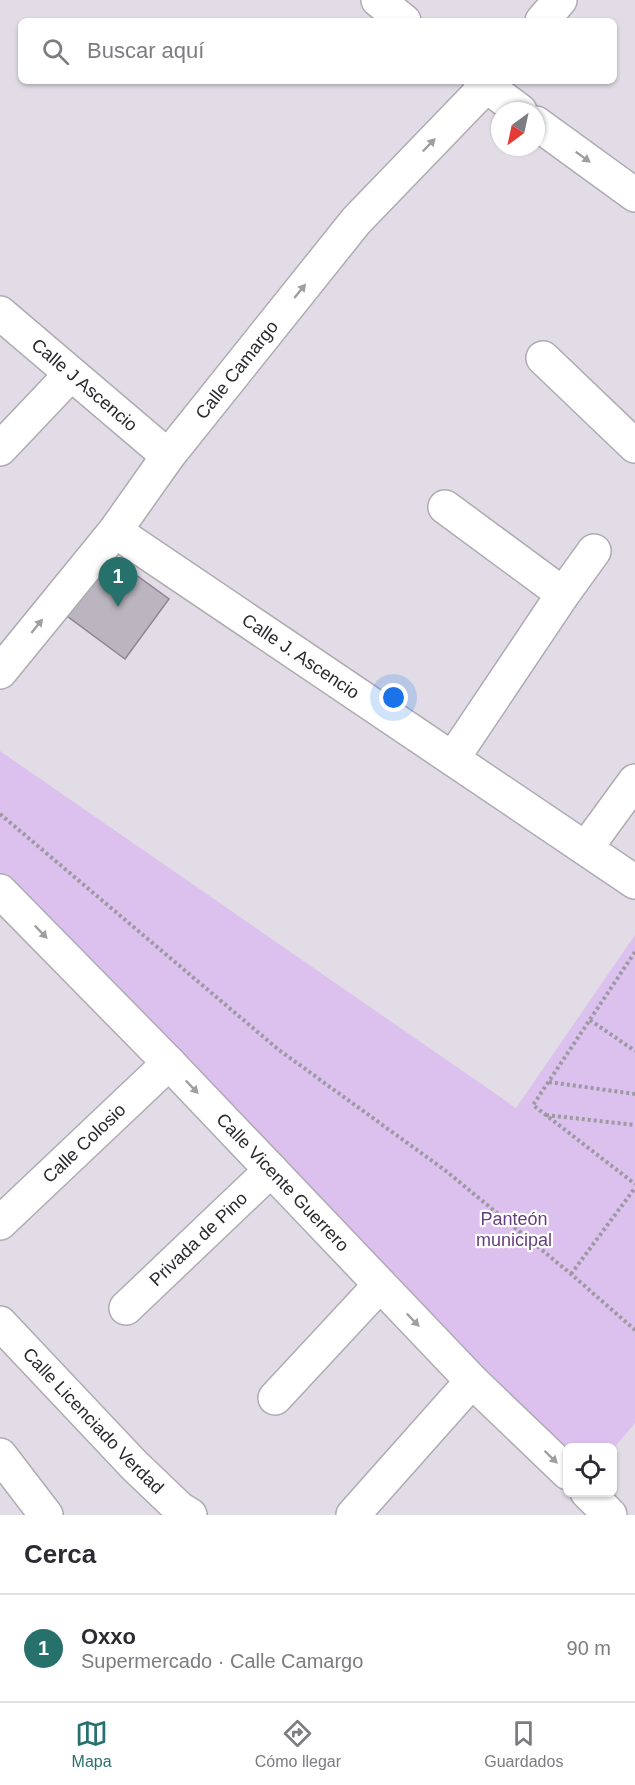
<!DOCTYPE html>
<html lang="es">
<meta charset="utf-8">
<style>
body{margin:0;font-family:Helvetica,sans-serif;background:#f2f2f3;color:#2b2b33}
.controls{position:absolute;right:18px;bottom:18px;display:grid;overflow:hidden;border-radius:9px;box-shadow:0 2px 4px #0004}
.controls button{width:54px;height:54px;display:grid;place-items:center;padding:0;border:0;border-bottom:2px solid #e1e1e2;background:#fff;color:#2b2b33;font:30px sans-serif}
.compass{position:absolute;left:491px;top:102px;width:54px;height:54px;border-radius:50%;background:#fff;box-shadow:0 2px 4px #0004;rotate:213deg}
.you{position:absolute;left:394px;top:698px;width:21px;height:21px;margin:-15px;border:4px solid #fff;border-radius:50%;background:#1a73e8;box-shadow:0 0 0 9px #1a73e833}
.badge{display:grid;place-items:center;width:39px;height:39px;border-radius:50%;background:#27716d;color:#fff;font-size:20px;font-weight:700}
.pin{position:absolute;translate:-50% -50px;filter:drop-shadow(0 2px 3px #0008)}
.pin::after{content:'';position:absolute;top:32px;width:21px;height:18px;background:inherit;clip-path:polygon(0 0,100% 0,50% 100%)}
.list{margin:0;padding:0;list-style:none}
h2{display:flex;justify-content:space-between;align-items:center;height:78px;margin:0;padding:0 24px;font-size:26px}
h2 small{font-size:20px;font-weight:400;color:#7c7c81}
.list li{display:grid;grid-template-columns:39px 1fr auto;gap:18px;align-items:center;box-sizing:border-box;height:108px;padding:0 24px;border-top:2px solid #e1e1e2}
.list b{display:block;font-size:22px;white-space:nowrap}
.list p{margin:0;font-size:20px;white-space:nowrap;color:#7c7c81}
.list em{font-size:20px;font-style:normal;color:#7c7c81}
.icon{flex:none;width:33px;height:33px;fill:none;stroke:currentColor;stroke-width:2;stroke-linecap:round;stroke-linejoin:round}
.map{position:relative;flex:none;width:635px;height:1515px;overflow:hidden}
.search{position:absolute;background:#fff;box-shadow:0 2px 4px #0004;left:18px;right:18px;top:18px;height:66px;display:flex;align-items:center;gap:15px;box-sizing:border-box;padding:0 21px;border-radius:9px;color:#7c7c81;font-size:22px}
.sheet{height:186px;background:#fff}
nav{display:flex;justify-content:space-around;align-items:center;box-sizing:border-box;height:84px;border-top:2px solid #e1e1e2;background:#fff;font-size:16px;color:#7c7c81}
nav a{display:grid;justify-items:center;gap:3px}
nav .on{color:#27716d}
.map>svg:first-child{display:block}
</style>
<div class="map">
<svg width="635" height="1515" viewBox="0 0 635 1515">
<rect width="100%" height="100%" fill="#e2dce6"/>
<!-- green -->
<path fill="#dcc1ef" d="M 0,751 L 516,1108 L 635,935 L 635,1423 L 613,1449 L 612,1448 L 568,1448 L 567,1453 L 0,877 Z"/>
<!-- building -->
<path fill="#bbb5bf" stroke="#8b868f" stroke-width="1.5" d="M 110,556 L 169,599 L 125,659 L 67,616 Z"/>
<g fill="none" stroke-linecap="round" stroke-linejoin="round">
<!-- minor casing -->
<g stroke="#afaab3" stroke-width="36">
<g id="minor">
<path d="M 378,0 L 404,21"/>
<path d="M 542,21 L 560,0"/>
<path d="M 480,81 L 520,111"/>
<path d="M 536,123 L 635,195"/>
<path id="s1" d="M 0,313 L 168,456"/>
<path d="M 543,358 L 635,446"/>
<path d="M 0,449 L 71,374"/>
<path d="M 445,507 L 563,594"/>
<path id="s2" d="M 115,531 L 635,882"/>
<path id="s3" d="M 0,672 L 115,531 L 168,456 L 356,221 L 491,81"/>
<path d="M 453,758 L 563,594 L 594,551"/>
<path d="M 586,848 L 635,781"/>
<path id="s4" d="M 0,891 L 169,1063 L 472,1381 L 568,1473"/>
<path id="s5" d="M 0,1223 L 169,1063"/>
<path id="s6" d="M 126,1308 L 271,1170"/>
<path id="s7" d="M 0,1323 L 134,1465 L 180,1509 L 190,1515"/>
<path d="M 275,1398 L 380,1285"/>
<path d="M 0,1455 L 46,1515"/>
<path d="M 587,1492 L 610,1515"/>
<path d="M 353,1515 L 472,1381"/>
</g>
</g>
<!-- path -->
<path stroke="#9d99a1" stroke-width="4" stroke-dasharray="3 3" stroke-linecap="butt" d="M 0,814 L 279,1050 L 446,1171 L 571,1274 L 635,1330
M 635,952 L 533,1105 L 635,1184
M 590,1020 L 635,1051
M 549,1082 L 635,1094
M 546,1115 L 635,1125
M 571,1274 L 635,1188"/>
<!-- minor -->
<use href="#minor" stroke="#fff" stroke-width="33"/>
</g>
<!-- one-way arrows -->
<defs><path id="oneway-solid" d="M-6-.8H1V-3.2L6.5 0L1 3.2V.8H-6Z" transform="scale(1.5)"/></defs>
<g fill="#a09fa0">
<use href="#oneway-solid" transform="translate(429 145) rotate(-46)"/>
<use href="#oneway-solid" transform="translate(583 157) rotate(36)"/>
<use href="#oneway-solid" transform="translate(300 291) rotate(-51)"/>
<use href="#oneway-solid" transform="translate(37 626) rotate(-51)"/>
<use href="#oneway-solid" transform="translate(41 932) rotate(46)"/>
<use href="#oneway-solid" transform="translate(192 1087) rotate(46)"/>
<use href="#oneway-solid" transform="translate(413 1320) rotate(46)"/>
<use href="#oneway-solid" transform="translate(551 1457) rotate(44)"/>
</g>
<g text-anchor="middle" dominant-baseline="central" stroke-width="4.5" stroke-linejoin="round" paint-order="stroke">
<!-- street labels -->
<g font-size="18" fill="#2b292d" stroke="#fff">
<text stroke="none"><textPath href="#s3" startOffset="384">Calle Camargo</textPath></text>
<text stroke="none"><textPath href="#s1" startOffset="111">Calle J Ascencio</textPath></text>
<text stroke="none"><textPath href="#s2" startOffset="224">Calle J. Ascencio</textPath></text>
<text stroke="none"><textPath href="#s5" startOffset="116">Calle Colosio</textPath></text>
<text stroke="none"><textPath href="#s4" startOffset="406">Calle Vicente Guerrero</textPath></text>
<text stroke="none"><textPath href="#s6" startOffset="100">Privada de Pino</textPath></text>
<text stroke="none"><textPath href="#s7" startOffset="135">Calle Licenciado Verdad</textPath></text>
</g>
<!-- park labels -->
<g font-size="18" fill="#653f7d" stroke="#fff">
<text x="514" y="1219">Panteón<tspan x="514" dy="21">municipal</tspan></text>
</g>
</g>
</svg>
<div class="controls">
<button><svg class="icon" aria-label="locate" viewBox="0 0 24 24"><circle cx="12" cy="12" r="6"/><path d="M12 2v4M12 18v4M2 12h4M18 12h4"/></svg></button>
</div>
<svg class="compass" viewBox="-18 -18 36 36"><path d="M0-13l5 13h-10z" fill="#e53935"/><path d="M0 13l5-13h-10z" fill="#7c7c81"/></svg>
<div class="you"></div>
<div class="pin badge" style="left:118px;top:607px">1</div>
<div class="search"><svg class="icon" aria-label="search" viewBox="0 0 24 24"><circle cx="10" cy="10" r="6"/><path d="M15 15l6 6"/></svg>Buscar aquí</div>
</div>
<section class="sheet">
<h2>Cerca<small></small></h2>
<ul class="list">
<li><span class="badge">1</span><div><b>Oxxo</b><p>Supermercado · Calle Camargo</p></div><em>90 m</em></li>
</ul>
</section>
<nav>
<a class="on"><svg class="icon" aria-label="map" viewBox="0 0 24 24"><path d="M3 6l6-2 6 2 6-2v14l-6 2-6-2-6 2zM9 4v14M15 6v14"/></svg>Mapa</a>
<a><svg class="icon" aria-label="directions" viewBox="0 0 24 24"><path d="M12 3l9 9-9 9-9-9zM9 14v-3h6M13 9l2 2-2 2"/></svg>Cómo llegar</a>
<a><svg class="icon" aria-label="saved" viewBox="0 0 24 24"><path d="M7 4h10v16l-5-4-5 4z"/></svg>Guardados</a>
</nav>
